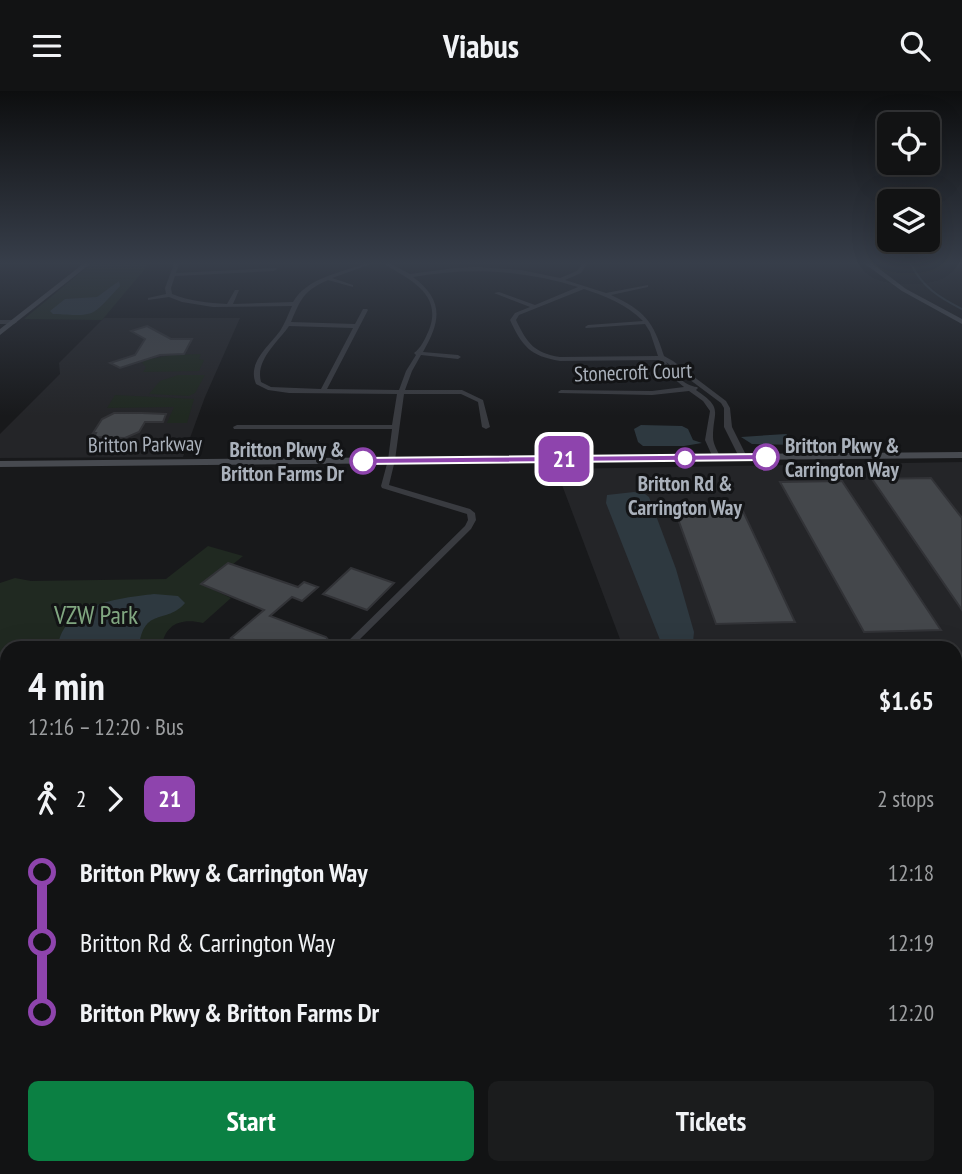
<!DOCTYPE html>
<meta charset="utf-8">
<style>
body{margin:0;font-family:"PT Sans Narrow",sans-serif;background:#1b1c1d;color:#f1f3f6;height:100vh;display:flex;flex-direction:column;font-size:26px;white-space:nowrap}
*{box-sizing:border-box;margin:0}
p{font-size:23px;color:#9c9ea0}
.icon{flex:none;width:38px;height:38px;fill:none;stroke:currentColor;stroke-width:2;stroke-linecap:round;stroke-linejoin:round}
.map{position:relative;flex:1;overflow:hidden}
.details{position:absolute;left:0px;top:550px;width:962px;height:534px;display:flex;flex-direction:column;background:#121314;border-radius:21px 21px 0 0;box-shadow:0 7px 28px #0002,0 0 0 2px #313234}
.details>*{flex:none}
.badge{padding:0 14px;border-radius:10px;font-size:24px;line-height:46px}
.controls{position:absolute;left:877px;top:21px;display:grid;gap:14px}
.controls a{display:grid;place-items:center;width:63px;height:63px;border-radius:10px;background:#121314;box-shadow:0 7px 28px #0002,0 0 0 2px #313234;font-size:35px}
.map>.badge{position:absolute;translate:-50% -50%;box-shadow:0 0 0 4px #fff}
.legs{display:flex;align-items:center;gap:10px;height:77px;padding:0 28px;font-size:23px}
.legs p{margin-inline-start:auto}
.summary{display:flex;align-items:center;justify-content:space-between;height:119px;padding:0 28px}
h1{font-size:38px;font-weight:700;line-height:52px}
.button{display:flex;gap:14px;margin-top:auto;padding:14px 28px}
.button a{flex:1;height:80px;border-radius:10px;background:#0b8043;color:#fff;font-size:28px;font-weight:700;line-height:80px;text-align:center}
.button a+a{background:#1b1c1d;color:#f1f3f6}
ul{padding:0 28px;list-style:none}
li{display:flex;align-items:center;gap:24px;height:70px;font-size:26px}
li i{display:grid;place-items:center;width:10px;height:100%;margin:0 9px;background:currentColor}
li i::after{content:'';width:18px;height:18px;margin:-9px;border:5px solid;border-radius:50%;background:#121314}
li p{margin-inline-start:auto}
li:first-child i{background:linear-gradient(#0000 50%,currentColor 0)}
li:last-child i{background:linear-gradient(currentColor 50%,#0000 0)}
header{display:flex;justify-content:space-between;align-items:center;height:91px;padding:0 28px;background:#121314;font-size:32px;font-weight:700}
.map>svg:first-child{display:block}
.built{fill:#242528}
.green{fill:#202921}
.water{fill:#2e3940}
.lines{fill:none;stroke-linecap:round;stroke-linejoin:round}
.stream-far1{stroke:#2e3940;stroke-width:2}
.stream{stroke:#2e3940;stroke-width:4.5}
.building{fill:#44474b;stroke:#323337;stroke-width:2}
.street{fill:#393b40;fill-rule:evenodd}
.secondary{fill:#474a50;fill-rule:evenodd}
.highway{fill:#656971;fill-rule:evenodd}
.line-1{fill:#8e44ad;stroke:#fff;stroke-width:2}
.stop-1-dot{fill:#fff;stroke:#8e44ad;stroke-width:3.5}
.labels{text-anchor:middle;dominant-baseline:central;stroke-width:6;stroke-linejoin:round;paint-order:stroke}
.far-street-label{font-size:21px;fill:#aab1bb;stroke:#131416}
.far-stop-label{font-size:21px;font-weight:bold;fill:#aab1bb;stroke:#131416;text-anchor:start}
.park-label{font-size:26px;fill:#81a781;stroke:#131416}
</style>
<header><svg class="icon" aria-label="menu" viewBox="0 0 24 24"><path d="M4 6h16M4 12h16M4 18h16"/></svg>Viabus<svg class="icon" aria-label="search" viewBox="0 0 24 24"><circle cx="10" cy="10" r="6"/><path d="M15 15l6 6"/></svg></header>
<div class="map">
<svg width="962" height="1083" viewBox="0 0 962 1083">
<rect width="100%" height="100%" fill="#18191b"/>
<!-- built -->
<path class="built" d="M 104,227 L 240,227 L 205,306 L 183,366 L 0,367 L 0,343 L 60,283 L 59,272 Z
M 962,371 L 962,645 L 956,645 L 956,556 L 623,556 L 556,378 Z
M 0,754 L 7,754 L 7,1076 L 63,1076 L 61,1083 L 0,1083 Z"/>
<!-- green -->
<path class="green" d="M 91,173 L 149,173 L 102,229 L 24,228 Z
M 201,263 L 199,268 L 204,269 L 199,280 L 143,281 L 146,276 L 142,272 L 145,269 L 172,264 Z
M 178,284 L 205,284 L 195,302 L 189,305 L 149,303 L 160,290 Z
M 115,304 L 194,308 L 187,332 L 167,332 L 174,316 L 107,317 Z
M 208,455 L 243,465 L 232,474 L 228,472 L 201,493 L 231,507 L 203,532 C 179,526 164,535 162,556 L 7,556 L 7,649 L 0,649 L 0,492 L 15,487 L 31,490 L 166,488 Z"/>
<!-- water -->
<path class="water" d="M 119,190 L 120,195 C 90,227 97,225 53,223 L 50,220 L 65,208 L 97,206 Z
M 641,334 L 682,335 L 688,338 L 693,349 L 702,352 L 684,355 L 643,355 L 638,351 L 634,338 Z
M 786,343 L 798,352 L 798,354 L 752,353 L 741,346 Z
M 634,401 L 645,403 L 649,406 L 676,478 L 694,541 L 693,551 L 671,555 L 662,554 L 606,412 L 607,404 Z
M 154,503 L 178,505 L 185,512 C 166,534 144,515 139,556 L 58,556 C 63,513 119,507 154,503 Z
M 360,1076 L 426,1076 L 425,1083 L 359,1083 Z"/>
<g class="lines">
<!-- stream-far1 -->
<path class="stream-far1" d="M 911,173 C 922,196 940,207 962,218"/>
<!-- stream -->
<path class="stream" d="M 473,1083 L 474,1076"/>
</g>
<!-- building -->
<path class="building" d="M 147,235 L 171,248 L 192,248 L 184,263 L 160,264 L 120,277 L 110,272 L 135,264 L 145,248 L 131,240 Z
M 114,322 L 142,322 L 166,323 L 163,331 L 145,331 L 139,341 L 125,347 L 94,346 L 96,342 L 93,342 L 102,328 Z
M 931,387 L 962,427 L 962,519 L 872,388 Z
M 842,390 L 941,539 L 864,541 L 780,391 Z
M 741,416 L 795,531 L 716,533 L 674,417 Z
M 228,472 L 298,496 L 304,491 L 318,496 L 302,510 L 292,506 L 270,525 L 326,546 L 329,550 L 327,552 L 338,556 L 249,556 L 236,551 L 237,550 L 231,547 L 264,519 L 201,493 Z
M 351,477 L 394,492 L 367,519 L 323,503 Z
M 956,573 L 962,573 L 962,624 L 956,624 Z"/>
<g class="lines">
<!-- street -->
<path class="street" d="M 174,173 L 179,173 L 176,182 L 276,177 L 277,178 L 274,180 L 175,185 L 171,197 L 172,203 C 190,210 208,212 227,213 L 235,199 L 239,199 L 233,213 L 293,211 C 307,187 339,182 364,173 L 371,173 L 332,187 L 353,194 L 353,196 L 328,189 C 303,200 301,208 291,231 L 355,233 L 363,218 L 367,218 L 368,219 L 327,298 L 399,299 L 406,280 L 416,264 L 414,262 C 421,257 425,248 429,239 C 443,203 409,188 384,173 L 391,173 L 410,183 L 455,177 L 477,176 L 521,179 L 560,187 L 577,180 L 582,173 L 587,173 L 581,182 L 565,189 L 606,202 L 648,194 L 648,196 L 611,204 C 645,220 653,230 664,265 L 673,270 L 726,310 L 730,317 L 732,336 L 747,366 L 746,368 L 740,368 L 724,336 L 724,317 L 721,312 L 666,271 C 672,282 685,295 697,296 L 698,297 L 696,299 C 724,318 713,319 713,346 C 713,353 718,361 721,367 L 720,369 L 714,369 L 705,349 L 710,320 L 703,310 L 689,300 L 652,304 L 559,302 L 558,301 L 561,299 L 652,300 L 684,296 L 667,282 L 659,269 L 560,270 C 530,265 522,255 510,229 L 515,222 L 530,216 L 494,202 L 499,201 L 535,214 L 578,196 C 524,179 470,176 413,186 C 444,209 441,230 423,261 L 458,264 L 461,266 L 458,268 L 421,264 L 412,280 L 405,299 L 462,299 L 483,309 L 490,336 L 486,338 L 482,336 L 478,311 L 461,303 L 404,303 L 395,369 L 389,394 L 470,418 L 475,422 L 476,429 L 471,438 L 352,556 L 342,556 L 465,435 L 468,429 L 467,423 L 382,397 L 381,395 L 388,369 L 392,338 L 234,338 L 233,336 L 237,334 L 392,334 L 397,303 L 289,302 L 268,299 L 256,293 C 247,272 268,256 280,240 C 285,232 288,224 292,215 L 213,216 L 182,211 L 169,206 L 148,209 L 148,207 L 166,203 L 165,197 ZM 584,198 C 605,205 626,213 643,230 L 588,234 L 585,236 L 586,237 L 645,233 L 650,241 L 658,265 L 560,266 C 534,262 527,252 516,229 L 519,224 ZM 289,235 L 353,237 L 321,298 L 271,296 L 261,291 C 255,269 278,251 289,235 Z
M 0,229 L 14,229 L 17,231 L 14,233 L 0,233 Z
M 205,549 L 217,554 L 219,556 C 213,557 204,558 200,552 Z
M 956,787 L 962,787 L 962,797 L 956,797 Z
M 956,882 L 962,882 L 962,894 L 959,894 L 962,898 L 962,923 L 957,921 L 956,917 Z
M 956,1017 L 962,1017 L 962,1033 L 956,1033 Z
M 114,1076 L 130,1076 L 128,1083 L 112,1083 Z
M 326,1076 L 342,1076 L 342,1083 L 326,1083 Z
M 596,1076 L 612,1076 L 612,1083 L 596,1083 Z
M 668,1076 L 789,1076 L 790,1080 L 789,1083 L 669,1083 Z
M 835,1076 L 851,1076 L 852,1083 L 836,1083 Z
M 854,1076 L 870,1076 L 872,1083 L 856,1083 Z
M 916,1076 L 932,1076 L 934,1083 L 918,1083 Z"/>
<!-- secondary -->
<path class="secondary" d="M 83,173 L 90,173 L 0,244 L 0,238 Z
M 865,173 L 873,173 L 906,198 L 962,228 L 962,233 L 902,200 Z
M 962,361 L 962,367 L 0,376 L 0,370 Z"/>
<!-- highway -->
<path class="highway" d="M 0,678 L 7,678 L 7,694 L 0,694 Z
M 956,678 L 962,678 L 962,694 L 956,694 Z
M 0,706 L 7,706 L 7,722 L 0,722 Z
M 956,706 L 962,706 L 962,722 L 956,722 Z"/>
</g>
<!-- sky -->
<linearGradient id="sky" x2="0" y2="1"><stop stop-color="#0d0e0f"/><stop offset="0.53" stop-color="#373e4a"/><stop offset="1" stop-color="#373e4a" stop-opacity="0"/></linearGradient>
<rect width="962" height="325" fill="url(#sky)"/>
<!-- line-1 -->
<path class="line-1" d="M 766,363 L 770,364 L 770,369 L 363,373 L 357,370 L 363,367 Z"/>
<!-- markers -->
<g class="stop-1-dot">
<circle cx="766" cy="366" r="12"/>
<circle cx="685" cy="367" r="9"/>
<circle cx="363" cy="370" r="12"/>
</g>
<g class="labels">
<!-- far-street labels -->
<g class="far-street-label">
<text transform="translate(633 281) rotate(-2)">Stonecroft Court</text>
<text transform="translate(145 353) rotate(-1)">Britton Parkway</text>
</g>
<!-- far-stop labels -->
<g class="far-stop-label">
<text x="785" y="354">Britton Pkwy &amp;<tspan x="785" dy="24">Carrington Way</tspan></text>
<text x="344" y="358" text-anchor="end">Britton Pkwy &amp;<tspan x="344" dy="24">Britton Farms Dr</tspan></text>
<text x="685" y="392" text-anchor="middle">Britton Rd &amp;<tspan x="685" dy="24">Carrington Way</tspan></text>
</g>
<!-- park labels -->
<g class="park-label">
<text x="96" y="523">VZW Park</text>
</g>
</g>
</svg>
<div class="controls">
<a><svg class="icon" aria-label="locate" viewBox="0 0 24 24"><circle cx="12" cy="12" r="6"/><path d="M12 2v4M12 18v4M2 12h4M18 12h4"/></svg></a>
<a><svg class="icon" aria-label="layers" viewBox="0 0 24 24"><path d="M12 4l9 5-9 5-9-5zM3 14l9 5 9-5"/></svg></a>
</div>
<b class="badge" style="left:564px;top:368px;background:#8e44ad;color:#fff">21</b>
<section class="details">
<div class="summary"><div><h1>4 min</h1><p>12:16 – 12:20 · Bus</p></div><b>$1.65</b></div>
<div class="legs"><svg class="icon" aria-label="walk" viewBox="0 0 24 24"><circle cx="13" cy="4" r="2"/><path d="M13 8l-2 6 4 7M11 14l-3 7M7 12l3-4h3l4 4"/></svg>2<svg class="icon" aria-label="forward" viewBox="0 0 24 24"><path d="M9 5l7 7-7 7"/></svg><b class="badge" style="background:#8e44ad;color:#fff">21</b><p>2 stops</p></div>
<ul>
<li><i style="color:#8e44ad"></i><b>Britton Pkwy &amp; Carrington Way</b><p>12:18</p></li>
<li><i style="color:#8e44ad"></i><span>Britton Rd &amp; Carrington Way</span><p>12:19</p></li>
<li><i style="color:#8e44ad"></i><b>Britton Pkwy &amp; Britton Farms Dr</b><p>12:20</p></li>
</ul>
<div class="button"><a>Start</a><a>Tickets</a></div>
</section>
</div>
